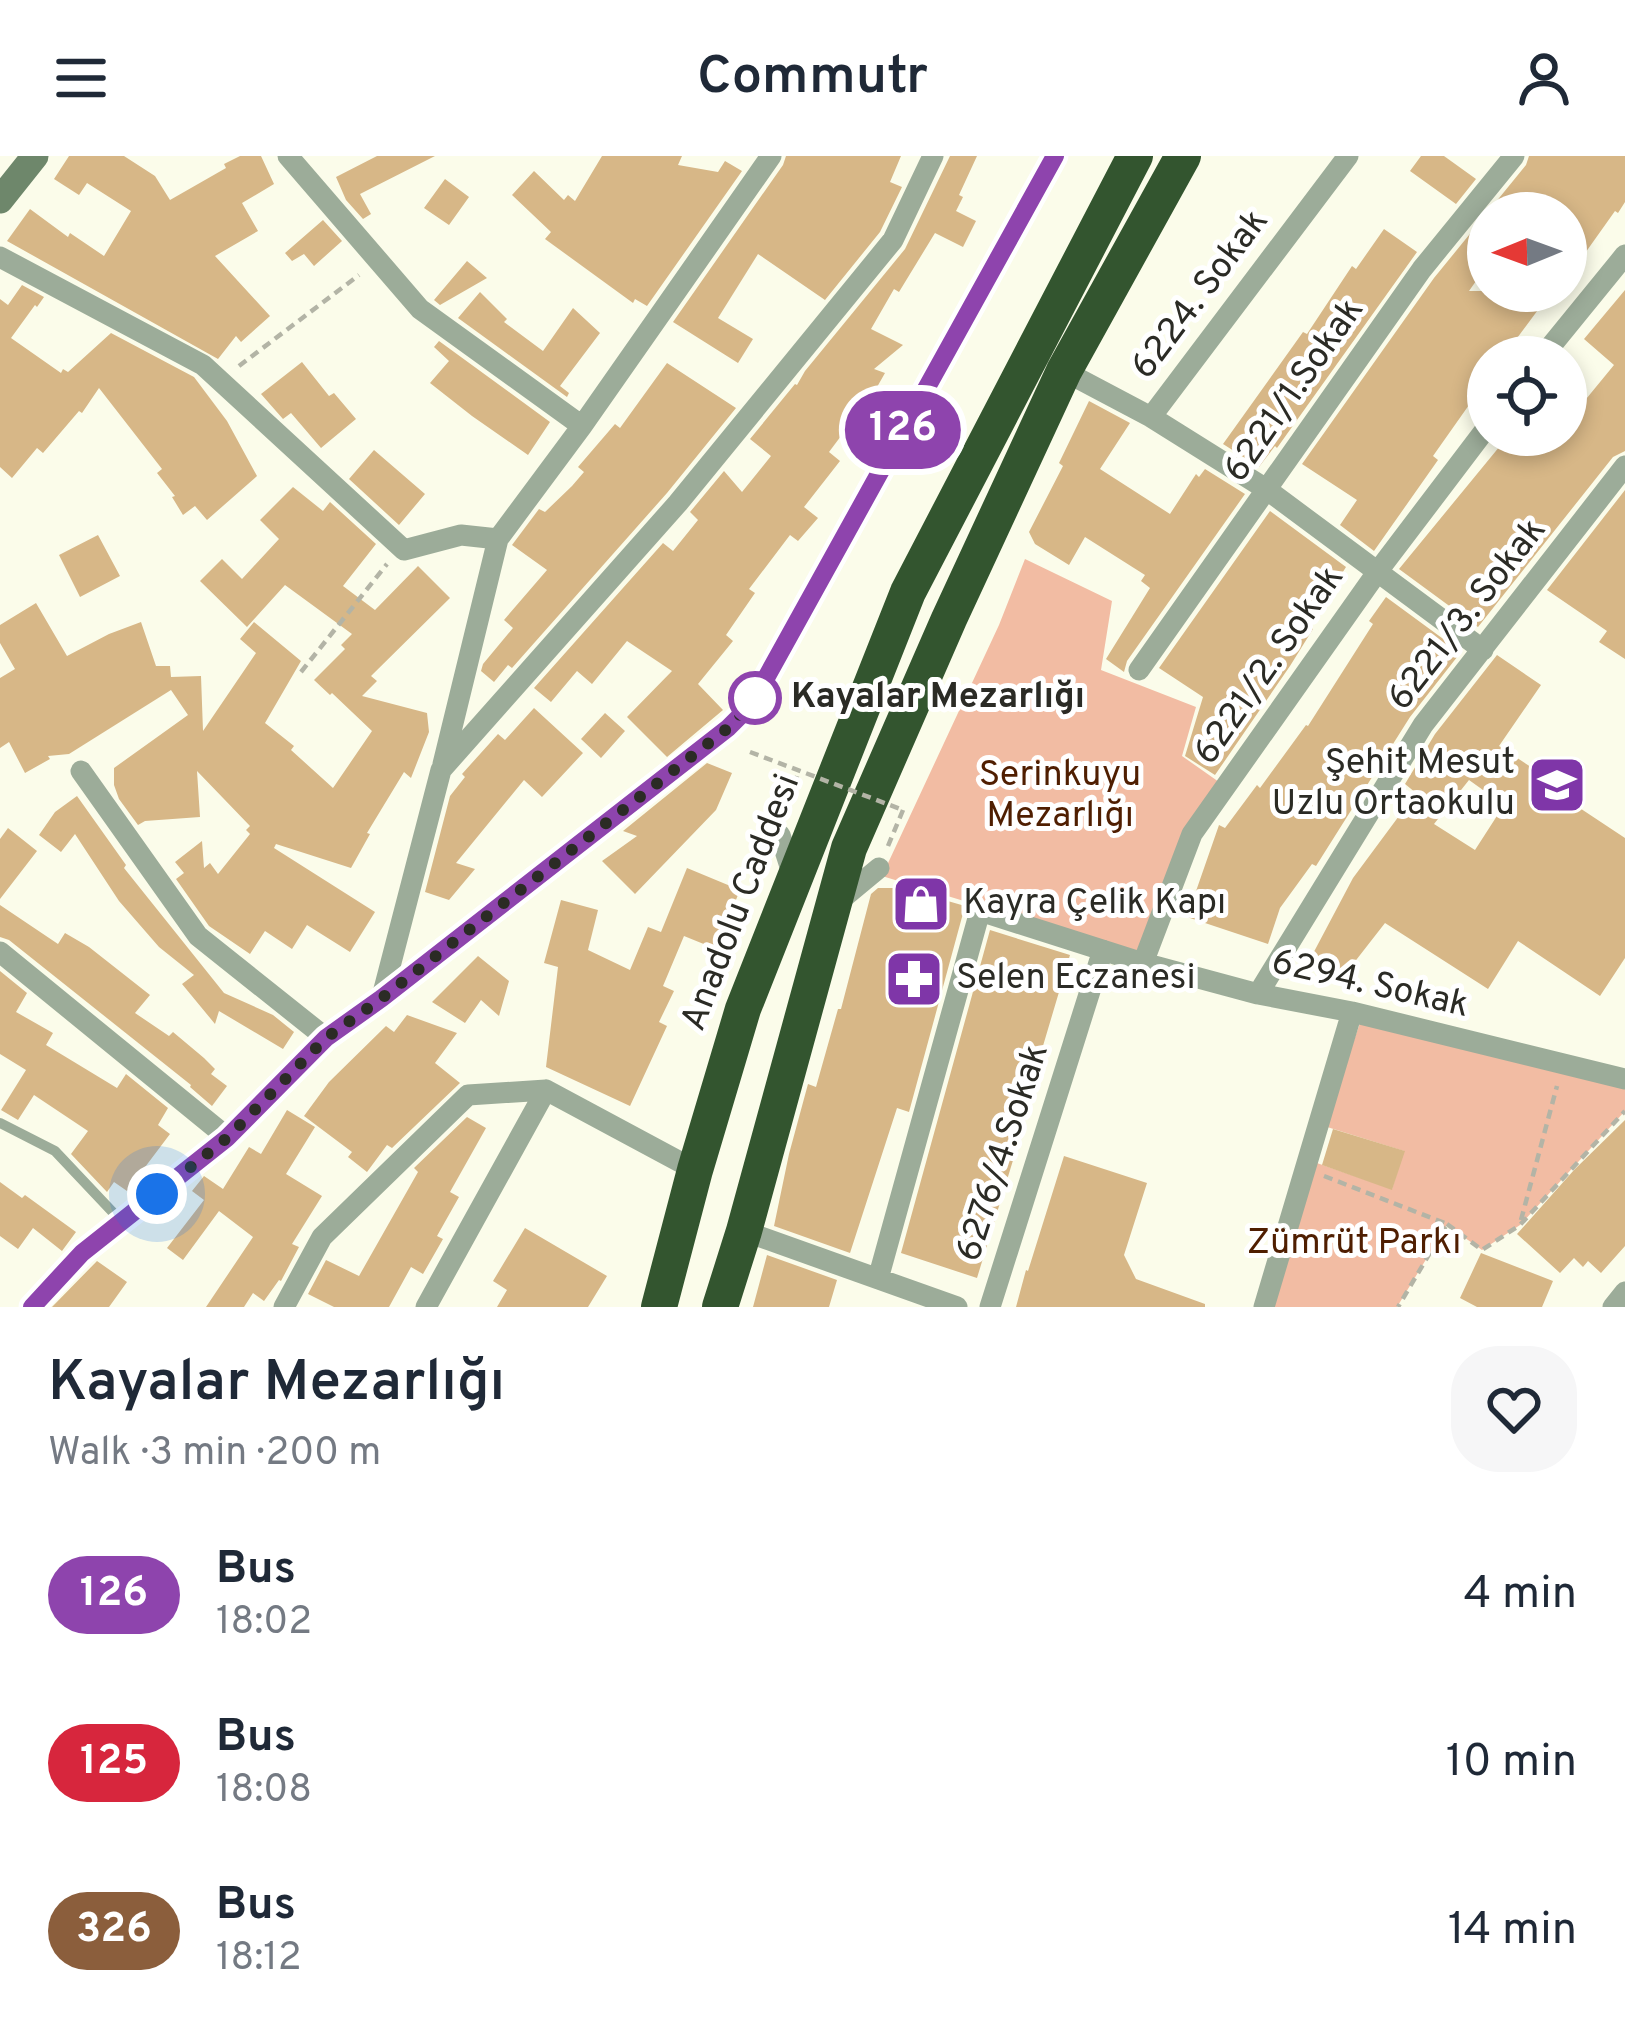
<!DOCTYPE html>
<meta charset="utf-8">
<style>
body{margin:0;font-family:Overpass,sans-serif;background:#f6f6f7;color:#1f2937;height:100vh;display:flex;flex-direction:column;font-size:45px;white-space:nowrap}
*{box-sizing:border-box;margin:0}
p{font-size:39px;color:#747a83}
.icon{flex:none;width:66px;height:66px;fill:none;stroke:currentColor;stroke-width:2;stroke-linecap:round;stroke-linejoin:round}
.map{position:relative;height:1151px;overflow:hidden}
.panel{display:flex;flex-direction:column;background:#fff;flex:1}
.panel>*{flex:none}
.badge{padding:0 24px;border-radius:39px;font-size:42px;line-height:78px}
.needle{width:78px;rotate:269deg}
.buttons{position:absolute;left:1467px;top:36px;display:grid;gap:24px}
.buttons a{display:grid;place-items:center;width:120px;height:120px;border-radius:50%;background:#fff;box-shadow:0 6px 18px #0003;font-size:60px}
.you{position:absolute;width:60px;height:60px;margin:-30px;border:9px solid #fff;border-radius:50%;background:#1a73e8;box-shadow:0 0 0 18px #1a73e833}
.map>.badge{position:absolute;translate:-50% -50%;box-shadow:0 0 0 6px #fff}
.round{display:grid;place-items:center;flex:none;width:126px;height:126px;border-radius:48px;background:#f6f6f7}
.headline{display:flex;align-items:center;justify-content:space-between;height:204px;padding:0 48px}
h1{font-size:57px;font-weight:600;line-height:90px}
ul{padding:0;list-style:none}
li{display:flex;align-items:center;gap:36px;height:168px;padding:0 48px}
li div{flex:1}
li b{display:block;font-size:45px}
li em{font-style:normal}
li .badge{min-width:132px;font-weight:700;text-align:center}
header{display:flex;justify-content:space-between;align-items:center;height:156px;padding:0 48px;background:#fff;font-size:54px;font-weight:600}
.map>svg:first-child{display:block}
.green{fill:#f2bca3}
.building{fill:#d7b787;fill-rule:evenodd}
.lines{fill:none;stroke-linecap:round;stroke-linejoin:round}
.path{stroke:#b3b4a6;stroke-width:4.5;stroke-dasharray:9 6;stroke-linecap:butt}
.lane{stroke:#9cac99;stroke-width:10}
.street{stroke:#9cac99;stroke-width:21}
.secondary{stroke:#6e876b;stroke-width:27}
.highway{stroke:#33552f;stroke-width:36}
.path-bridge{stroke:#b3b4a6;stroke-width:4.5;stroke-dasharray:9 6;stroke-linecap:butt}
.line-casing{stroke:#fff;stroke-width:27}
.line{stroke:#8e44ad;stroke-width:18}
.walk{stroke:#2b2b25;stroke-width:12;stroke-dasharray:0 21.6}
.stop-dot{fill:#fff;stroke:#8e44ad;stroke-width:6}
.labels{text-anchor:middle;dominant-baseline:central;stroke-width:10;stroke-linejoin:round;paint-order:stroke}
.street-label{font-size:36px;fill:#2b2b25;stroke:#fff}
.stop-label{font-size:36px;font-weight:bold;fill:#2b2b25;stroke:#fff;text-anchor:start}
.poi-label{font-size:36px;fill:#2b2b25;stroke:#fff;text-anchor:start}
.park-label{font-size:36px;fill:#4f1e01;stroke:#fff}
</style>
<header><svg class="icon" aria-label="menu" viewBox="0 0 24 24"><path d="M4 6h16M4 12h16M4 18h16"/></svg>Commutr<svg class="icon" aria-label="person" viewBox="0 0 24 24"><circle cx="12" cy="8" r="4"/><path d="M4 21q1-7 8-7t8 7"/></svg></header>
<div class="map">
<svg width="1625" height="1151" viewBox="0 0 1625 1151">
<rect width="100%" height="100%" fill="#fbfcea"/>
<!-- green -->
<path class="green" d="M 1025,403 L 1112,445 L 1101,514 L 1196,551 L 1182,600 L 1219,626 L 1141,799 L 882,720 L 999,469 Z
M 1360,867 L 1625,930 L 1625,955 L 1520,1069 L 1482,1094 L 1447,1069 L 1397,1151 L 1269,1151 L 1311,1005 L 1392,1033 L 1404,995 L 1324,970 Z"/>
<!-- building -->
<path class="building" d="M 69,0 L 124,0 L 155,20 L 170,44 L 226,12 L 224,8 L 240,0 L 261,0 L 274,28 L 242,47 L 258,75 L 215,100 L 270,160 L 241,186 L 236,180 L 218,203 L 7,85 L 30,53 L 68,81 L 70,77 L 104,100 L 131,55 L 87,27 L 79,39 L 54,23 Z
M 377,0 L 435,0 L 360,38 L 371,58 L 363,63 L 346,44 L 336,21 Z
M 602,0 L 682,0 L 678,9 L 718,16 L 725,5 L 742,15 L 647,150 L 635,143 L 633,147 L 545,83 L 551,76 L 512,39 L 534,15 L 564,44 L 568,39 L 575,45 Z
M 786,0 L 901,0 L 890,26 L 902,31 L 880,76 L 825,144 L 758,98 L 718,162 L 753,183 L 738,207 L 673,166 L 783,9 Z
M 950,0 L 977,0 L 959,39 L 963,41 L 956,55 L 976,65 L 963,91 L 935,77 L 899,136 L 894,133 L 871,173 L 903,189 L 874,213 L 885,217 L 864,254 L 862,252 L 829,296 L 840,305 L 804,351 L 818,362 L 798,385 L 790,379 L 749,433 L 755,437 L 726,479 L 733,485 L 698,528 L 723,554 L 667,601 L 627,561 L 672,515 L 627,485 L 592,528 L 577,515 L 551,546 L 534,532 L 663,387 L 673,395 L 698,364 L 690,356 L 724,315 L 742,336 L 771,300 L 750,283 L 795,228 L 797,229 L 805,215 L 905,93 Z
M 1421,0 L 1444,0 L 1476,23 L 1456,48 L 1410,15 Z
M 1529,0 L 1625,0 L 1625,46 L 1618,57 L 1615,55 L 1566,124 L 1566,57 L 1488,57 L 1488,108 L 1469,135 L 1552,135 L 1503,201 L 1488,201 L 1488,222 L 1433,300 L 1438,304 L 1374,395 L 1340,369 L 1357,344 L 1302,308 L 1434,122 L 1526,9 Z
M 445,23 L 469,41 L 449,69 L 424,52 Z
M 323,64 L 342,85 L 314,110 L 304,98 L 292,105 L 285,97 Z
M 1384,73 L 1417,96 L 1277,292 L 1275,290 L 1259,311 L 1223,288 L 1303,176 L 1307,178 L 1352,110 L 1356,113 Z
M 467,105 L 487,122 L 440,149 L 434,144 Z
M 22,129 L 44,141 L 37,151 L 35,149 L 11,182 L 61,217 L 63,213 L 68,216 L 111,177 L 194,221 L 227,265 L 257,320 L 207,364 L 195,350 L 183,359 L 172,341 L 175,340 L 157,317 L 162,313 L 99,232 L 82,257 L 79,255 L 43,297 L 37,292 L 12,322 L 0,311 L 0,143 L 8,149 Z
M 1625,134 L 1625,295 L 1613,301 L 1478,471 L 1399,413 L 1509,279 L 1566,279 L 1566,235 L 1582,248 L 1614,209 L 1584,183 Z
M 480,136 L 507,163 L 504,166 L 543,195 L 573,152 L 600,177 L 560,230 L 569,237 L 567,241 L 458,162 Z
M 439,185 L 550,266 L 528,299 L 472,260 L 430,227 L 449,205 L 434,191 Z
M 302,206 L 329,240 L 334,237 L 356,263 L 321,292 L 291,257 L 283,263 L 261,238 Z
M 667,207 L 736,252 L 667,337 L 512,512 L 508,509 L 494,526 L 481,515 L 483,508 L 513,472 L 504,464 L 547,414 L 512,389 L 539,353 L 545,356 L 572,330 L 584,316 L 578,311 L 615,268 L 620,272 Z
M 1089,245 L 1130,267 L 1100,313 L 1170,358 L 1196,318 L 1199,321 L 1205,313 L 1245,338 L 1127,505 L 1124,516 L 1106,503 L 1150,432 L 1141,425 L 1145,419 L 1085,381 L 1069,409 L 1035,388 L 1029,376 L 1063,310 L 1059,307 Z
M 374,294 L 425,338 L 399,369 L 349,323 Z
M 293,331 L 323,355 L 330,346 L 376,388 L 343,430 L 375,454 L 418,410 L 450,442 L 371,520 L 377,525 L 362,540 L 427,557 L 429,576 L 411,622 L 404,616 L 367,677 L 370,678 L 351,712 L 276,688 L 274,692 L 375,756 L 350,796 L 307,769 L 292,793 L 265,775 L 250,798 L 209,770 L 176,723 L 184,717 L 175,706 L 202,685 L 204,712 L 210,707 L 218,718 L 250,678 L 246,674 L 250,670 L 197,615 L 200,661 L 145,665 L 138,669 L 119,643 L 114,629 L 114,612 L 188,559 L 171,534 L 69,598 L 48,600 L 50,603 L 25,617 L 9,586 L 0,592 L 0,522 L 15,513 L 0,487 L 0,469 L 36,447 L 67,500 L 109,478 L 141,466 L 156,510 L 170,510 L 171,521 L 201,520 L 203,575 L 256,497 L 240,483 L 254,466 L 301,505 L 265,567 L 294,590 L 291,594 L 333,632 L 372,575 L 332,537 L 330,539 L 314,524 L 345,493 L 341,489 L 352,478 L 285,429 L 247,471 L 200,425 L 222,403 L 242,423 L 279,383 L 260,364 Z
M 1625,334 L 1625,503 L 1599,486 L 1607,475 L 1547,434 Z
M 1270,355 L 1346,411 L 1309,470 L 1313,473 L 1290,510 L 1215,619 L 1185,600 L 1203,541 L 1159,512 Z
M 98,379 L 120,420 L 80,441 L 59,399 Z
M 1386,441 L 1461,496 L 1410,561 L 1316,710 L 1312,708 L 1280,752 L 1268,788 L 1187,761 L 1219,669 L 1225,672 L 1257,629 L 1260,632 L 1306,569 L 1308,570 L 1373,468 L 1369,465 Z
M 1497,499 L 1541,529 L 1499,590 L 1552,625 L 1548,631 L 1625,682 L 1625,802 L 1600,840 L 1518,785 L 1488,833 L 1385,767 L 1346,817 L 1308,807 L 1353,722 L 1416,637 L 1405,628 L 1435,578 ZM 1469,624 L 1504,649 L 1475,694 L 1434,668 Z
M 534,552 L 583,597 L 542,641 L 524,624 L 456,707 L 475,713 L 449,744 L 425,736 L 450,640 L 465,621 L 462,618 L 498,578 L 505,584 Z
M 605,557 L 625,575 L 601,602 L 581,583 Z
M 707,607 L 732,617 L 716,654 L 635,738 L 602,705 L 637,680 L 623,675 Z
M 77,640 L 126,709 L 124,712 L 224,837 L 273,859 L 294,876 L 283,893 L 219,855 L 215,868 L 182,828 L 194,819 L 159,791 L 119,745 L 75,678 L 61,696 L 39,679 L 55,656 Z
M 8,672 L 37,695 L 0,743 L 0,683 Z
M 687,712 L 740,734 L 716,793 L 684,780 L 663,830 L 674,835 L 659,866 L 667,870 L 630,950 L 546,911 L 558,811 L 544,807 L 561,744 L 598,754 L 588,794 L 630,814 L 648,771 L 661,776 Z
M 878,732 L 903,732 L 965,750 L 909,956 L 897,952 L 850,1097 L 774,1070 L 789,998 L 808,928 L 816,931 L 838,853 L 841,853 L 871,738 Z
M 0,749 L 58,788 L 65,777 L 89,791 L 150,839 L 135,857 L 169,880 L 173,876 L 204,902 L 215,913 L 211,918 L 227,930 L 212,950 L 190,931 L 191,929 L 9,784 L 0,781 Z
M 990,774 L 1070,799 L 1040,900 L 1043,902 L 1025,965 L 977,1122 L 901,1097 Z
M 478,800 L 509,825 L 499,860 L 481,844 L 465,867 L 432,846 Z
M 0,815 L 27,837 L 16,856 L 53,877 L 46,889 L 117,932 L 126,918 L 168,952 L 158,969 L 170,978 L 127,1035 L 114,1026 L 107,1036 L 71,998 L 88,975 L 34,939 L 18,964 L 1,954 L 26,914 L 0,898 Z
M 407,859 L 457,877 L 435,907 L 460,927 L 392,992 L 387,989 L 367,1016 L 348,1001 L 352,996 L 304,960 L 329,926 L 386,870 L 394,876 Z
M 287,954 L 315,971 L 286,1018 L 322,1040 L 292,1088 L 299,1091 L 281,1125 L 279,1124 L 264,1145 L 253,1137 L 244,1151 L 206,1151 L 253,1081 L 219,1055 L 183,1104 L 167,1092 L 204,1044 L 192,1035 L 204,1020 L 223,1033 L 249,991 L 261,998 Z
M 467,961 L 486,972 L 450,1036 L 459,1041 L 437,1080 L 443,1083 L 423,1118 L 411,1111 L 389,1151 L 334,1151 L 308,1138 L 326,1104 L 359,1120 L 418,1016 L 414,1012 Z
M 1625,964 L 1625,1090 L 1601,1117 L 1588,1105 L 1583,1111 L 1574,1102 L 1560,1117 L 1517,1078 L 1574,1014 Z
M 1333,973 L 1405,995 L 1392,1034 L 1322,1009 Z
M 1064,1000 L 1147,1027 L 1124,1099 L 1136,1123 L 1205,1148 L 1205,1151 L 1016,1151 L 1026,1114 L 1028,1115 Z
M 0,1026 L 22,1042 L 25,1039 L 76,1076 L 62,1095 L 33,1072 L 18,1093 L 0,1080 Z
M 525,1072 L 607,1120 L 588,1151 L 497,1151 L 507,1134 L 493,1125 Z
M 1481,1097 L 1553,1125 L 1542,1151 L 1477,1151 L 1460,1142 Z
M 767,1099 L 837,1124 L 829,1151 L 753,1151 Z
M 97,1105 L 127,1126 L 109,1151 L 52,1151 Z"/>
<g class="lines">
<!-- path -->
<path class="path" d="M 239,210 L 359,119
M 301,516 L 387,408
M 790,643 L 799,614
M 888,690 L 903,654
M 1324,1020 L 1447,1068 L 1398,1151
M 1521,1064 L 1557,930
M 1447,1068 L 1482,1094 L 1520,1069 L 1625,955"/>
<!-- lane -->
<path class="lane" d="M 0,967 L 55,995 L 122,1066"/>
<!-- street -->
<path class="street" d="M 288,0 L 420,153 L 582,270
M 0,101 L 203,209 L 404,394 L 461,379 L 498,383
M 1542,201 L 1625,99
M 1064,215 L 1151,261 L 1266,333 L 1483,494
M 1151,261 L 1348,0
M 1139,514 L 1422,113 L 1514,0
M 443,608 L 498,383 L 582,270 L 771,0
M 81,615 L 198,780 L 326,882
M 780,679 L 794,723
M 838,746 L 879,712
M 0,796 L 228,982
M 1143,807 L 1192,678 L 1378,415 L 1488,270
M 1258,838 L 1423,569 L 1625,310
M 382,841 L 441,614 L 678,347 L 893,84 L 933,0
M 744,1075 L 957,1151
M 878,1123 L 980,755 L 1143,807 L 1258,838 L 1352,856 L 1625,923
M 32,1151 L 82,1097 L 228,982 L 326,882 L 382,841 L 728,572 L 751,549 L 1055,0
M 284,1151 L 322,1081 L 468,939 L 546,934 L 695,1014
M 426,1151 L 546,934
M 990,1151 L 1103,794
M 1264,1151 L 1352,856
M 1613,1151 L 1625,1136"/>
<!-- secondary -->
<path class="secondary" d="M 0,44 L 35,0"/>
<!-- highway -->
<path class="highway" d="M 659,1151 L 695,1014 L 743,853 L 908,436 L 1135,0
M 720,1151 L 744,1075 L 849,692 L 949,463 L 1064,215 L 1183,0"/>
<!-- path-bridge -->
<path class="path-bridge" d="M 750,596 L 903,654"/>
</g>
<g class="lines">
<defs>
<path id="line" d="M 32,1151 L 82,1097 L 227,982 L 326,882 L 382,842 L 728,572 L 751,549 L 1055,0"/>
</defs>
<!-- line casing -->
<use href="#line" class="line-casing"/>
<!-- line -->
<use href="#line" class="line"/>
<!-- walk -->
<path class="walk" d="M 157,1038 L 227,982 L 326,882 L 382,842 L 728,572 L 755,542"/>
</g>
<!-- icons -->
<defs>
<symbol id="school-square" viewBox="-11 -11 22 22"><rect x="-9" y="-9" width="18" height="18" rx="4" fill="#7f36a8" stroke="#fff"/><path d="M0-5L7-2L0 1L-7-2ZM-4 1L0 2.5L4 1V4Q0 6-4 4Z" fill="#fff"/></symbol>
<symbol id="shop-square" viewBox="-11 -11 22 22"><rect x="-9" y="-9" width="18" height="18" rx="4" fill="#7f36a8" stroke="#fff"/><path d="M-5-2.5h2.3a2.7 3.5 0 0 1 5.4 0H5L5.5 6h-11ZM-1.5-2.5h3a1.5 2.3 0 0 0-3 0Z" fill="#fff"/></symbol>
<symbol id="pharmacy-square" viewBox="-11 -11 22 22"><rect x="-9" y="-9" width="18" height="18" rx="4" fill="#7f36a8" stroke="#fff"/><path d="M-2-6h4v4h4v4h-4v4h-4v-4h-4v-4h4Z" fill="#fff"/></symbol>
</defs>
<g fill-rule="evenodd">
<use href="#school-square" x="1524" y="596" width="66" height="66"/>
<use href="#shop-square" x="888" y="715" width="66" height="66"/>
<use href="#pharmacy-square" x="881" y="790" width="66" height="66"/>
</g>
<!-- markers -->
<circle class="stop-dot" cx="755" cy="542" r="24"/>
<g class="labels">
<!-- street labels -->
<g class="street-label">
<text transform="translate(1201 139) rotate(-53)">6224. Sokak</text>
<text transform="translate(1295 235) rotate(-55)">6221/1.Sokak</text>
<text transform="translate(1468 459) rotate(-52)">6221/3. Sokak</text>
<text transform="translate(1270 510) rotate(-55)">6221/2. Sokak</text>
<text transform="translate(742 747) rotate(-69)">Anadolu Caddesi</text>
<text transform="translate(1370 829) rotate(13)">6294. Sokak</text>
<text transform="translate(1004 997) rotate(-72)">6276/4.Sokak</text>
</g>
<!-- stop labels -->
<g class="stop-label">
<text x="791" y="542">Kayalar Mezarlığı</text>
</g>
<!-- poi labels -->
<g class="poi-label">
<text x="1515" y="608" text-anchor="end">Şehit Mesut<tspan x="1515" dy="41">Uzlu Ortaokulu</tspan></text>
<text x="963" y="748">Kayra Çelik Kapı</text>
<text x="956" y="823">Selen Eczanesi</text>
</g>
<!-- park labels -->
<g class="park-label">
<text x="1060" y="620">Serinkuyu<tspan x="1060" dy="41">Mezarlığı</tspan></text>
<text x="1354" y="1088">Zümrüt Parkı</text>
</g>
</g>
</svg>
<div class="buttons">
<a><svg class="needle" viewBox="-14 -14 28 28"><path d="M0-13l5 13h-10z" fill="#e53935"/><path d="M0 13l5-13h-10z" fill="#747a83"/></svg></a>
<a><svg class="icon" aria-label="locate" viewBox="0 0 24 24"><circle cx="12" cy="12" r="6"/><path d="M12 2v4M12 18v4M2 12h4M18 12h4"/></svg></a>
</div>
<div class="you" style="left:157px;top:1038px"></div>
<b class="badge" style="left:903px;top:274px;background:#8e44ad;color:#fff">126</b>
</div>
<section class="panel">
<div class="headline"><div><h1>Kayalar Mezarlığı</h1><p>Walk · 3 min · 200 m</p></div><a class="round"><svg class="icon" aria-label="heart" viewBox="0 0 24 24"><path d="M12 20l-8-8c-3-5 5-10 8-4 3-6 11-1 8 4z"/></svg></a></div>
<ul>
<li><span class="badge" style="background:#8e44ad;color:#fff">126</span><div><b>Bus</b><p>18:02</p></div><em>4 min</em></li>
<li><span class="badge" style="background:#d7263d;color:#fff">125</span><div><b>Bus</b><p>18:08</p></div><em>10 min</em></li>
<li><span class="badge" style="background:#8b5e3c;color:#fff">326</span><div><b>Bus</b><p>18:12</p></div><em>14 min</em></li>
</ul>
</section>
